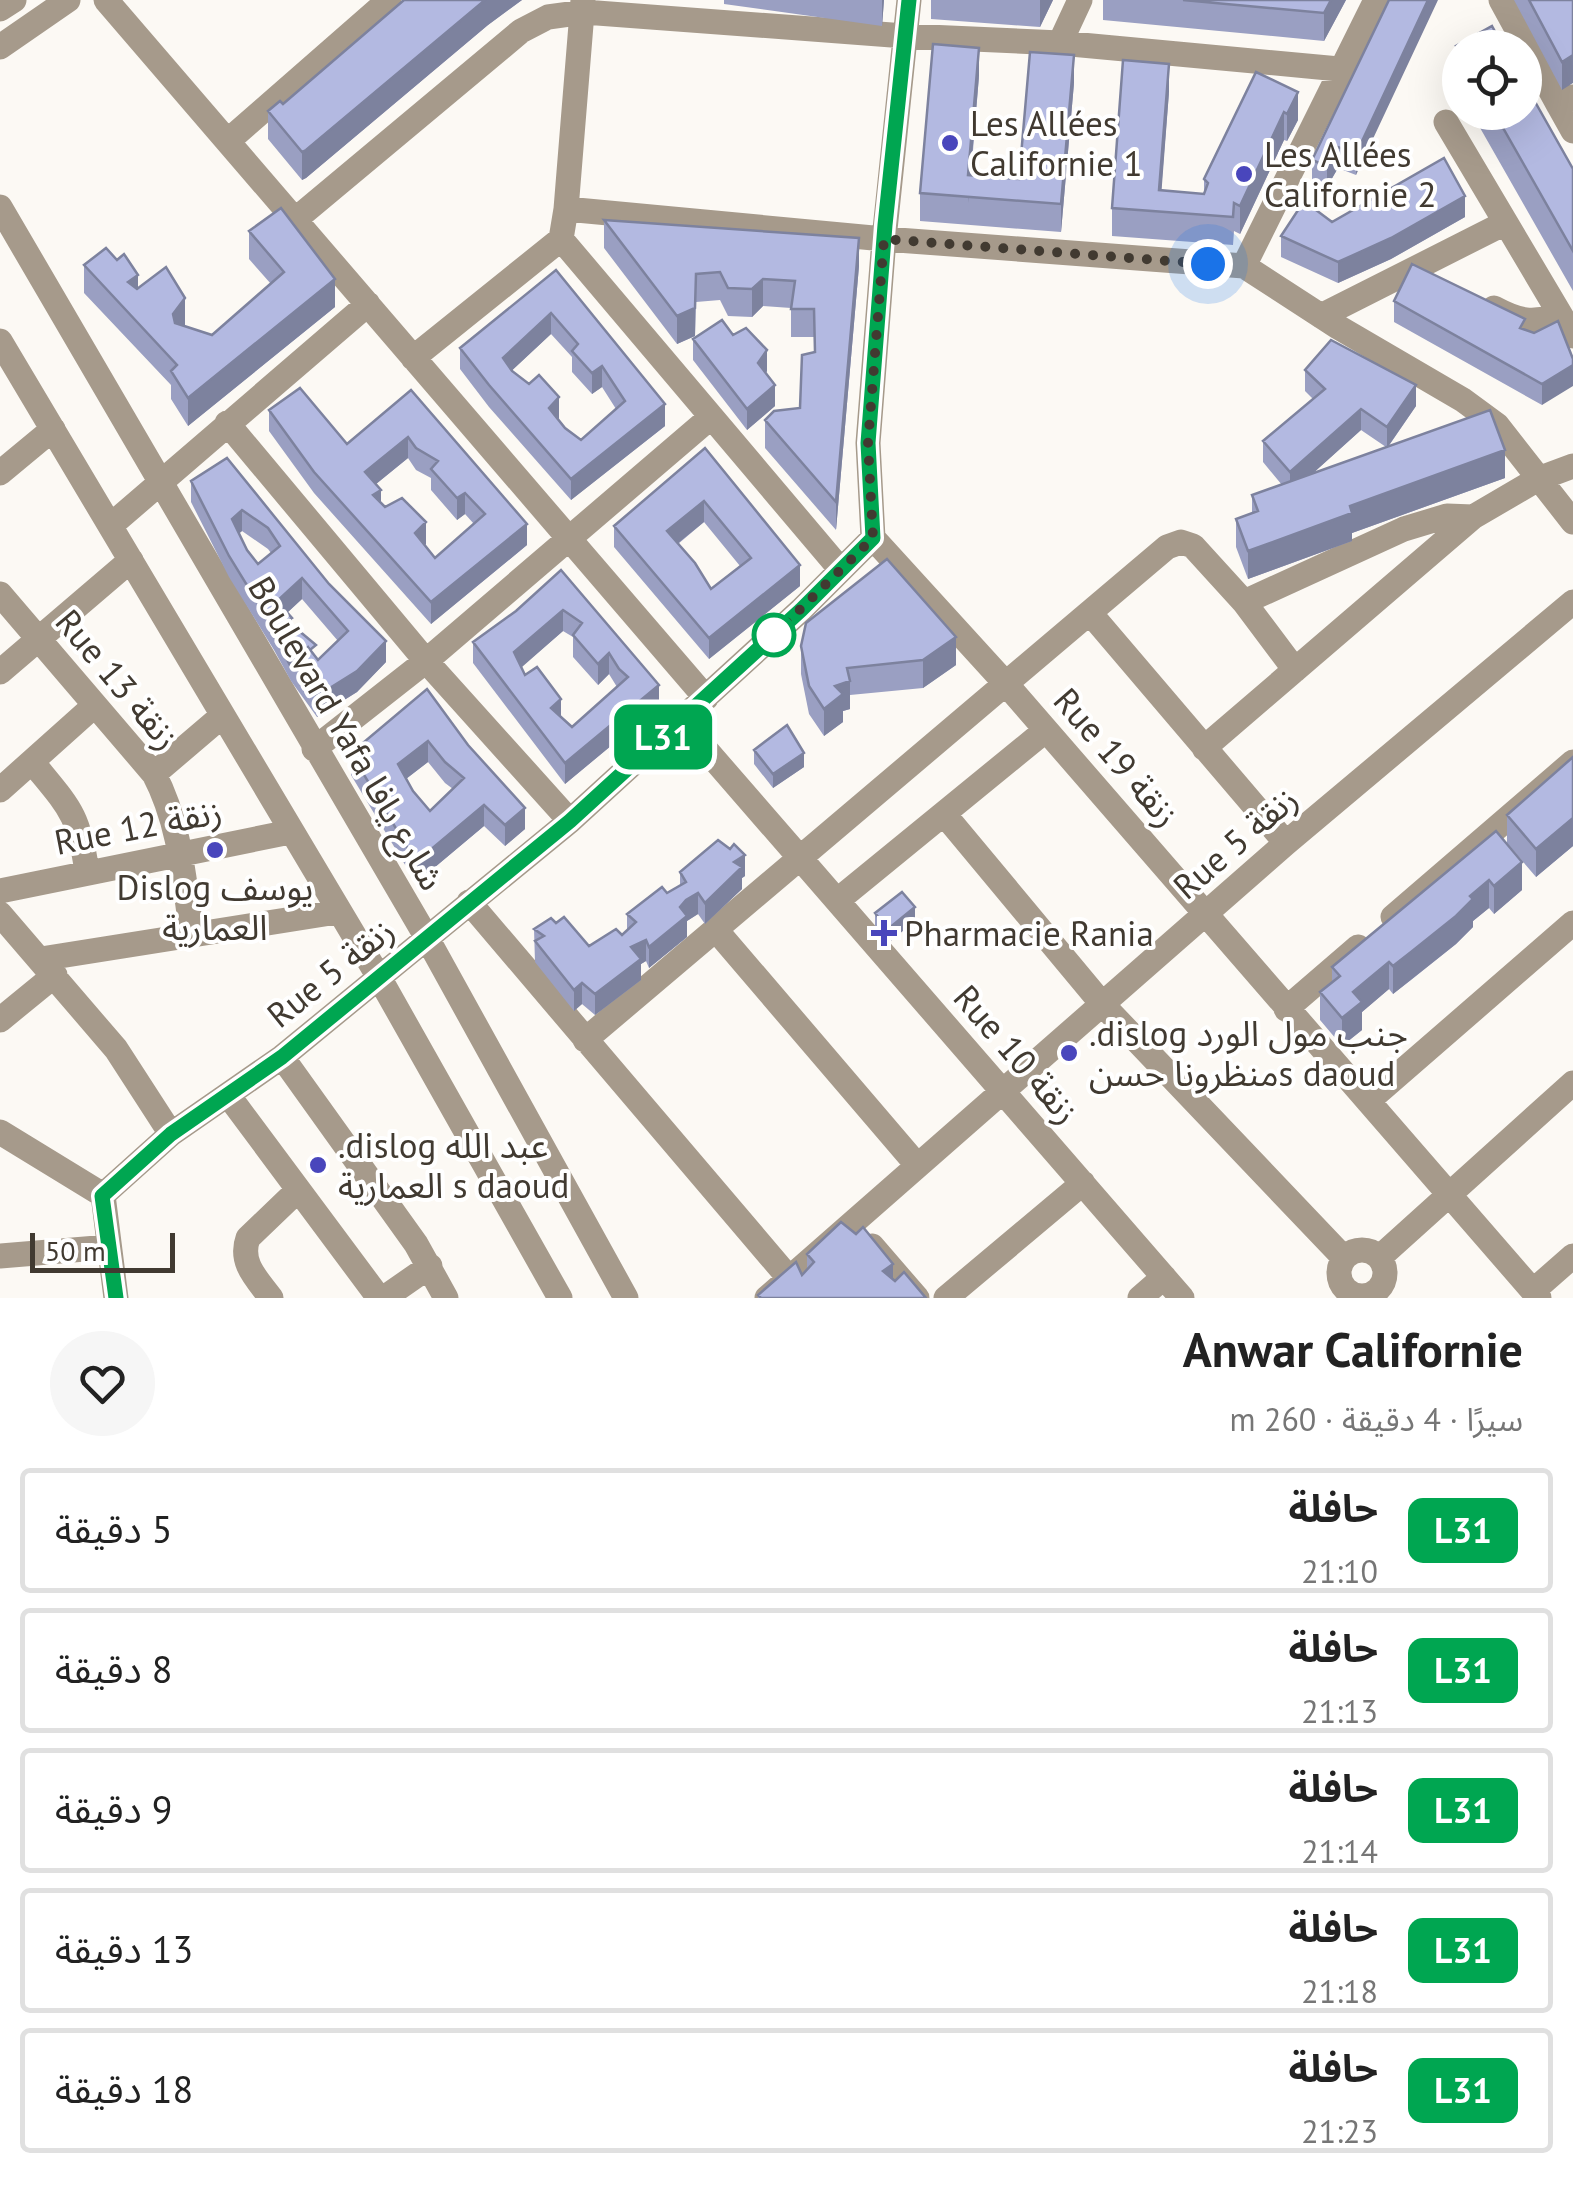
<!DOCTYPE html>
<html lang="ar">
<meta charset="utf-8">
<style>
body{margin:0;font-family:"PT Sans","Noto Sans Arabic",sans-serif;background:#f6f6f6;color:#222;direction:rtl;height:100vh;display:flex;flex-direction:column;font-size:38px;white-space:nowrap}
*{box-sizing:border-box;margin:0}
p{font-size:32px;color:#767676}
.icon{flex:none;width:55px;height:55px;fill:none;stroke:currentColor;stroke-width:2;stroke-linecap:round;stroke-linejoin:round}
.map{position:relative;height:1298px;overflow:hidden;direction:ltr}
.sheet{display:flex;flex-direction:column;background:#fff;flex:1}
.sheet>*{flex:none}
.badge{padding:0 20px;border-radius:15px;font-size:35px;line-height:65px}
.controls{position:absolute;left:1442px;top:30px;display:grid;gap:20px}
.controls a{display:grid;place-items:center;width:100px;height:100px;border-radius:50%;background:#fff;box-shadow:0 10px 40px #0002;font-size:50px}
.scale{position:absolute;left:30px;bottom:25px;width:145px;box-sizing:border-box;padding-left:10px;border:5px solid #413a31;border-top:0;font-size:28px;line-height:35px;white-space:nowrap;color:#413a31;-webkit-text-stroke:8px #fff;paint-order:stroke}
.you{position:absolute;width:50px;height:50px;margin:-25px;border:8px solid #fff;border-radius:50%;background:#1a73e8;box-shadow:0 0 0 15px #1a73e833}
.map>.badge{position:absolute;translate:-50% -50%;box-shadow:0 0 0 5px #fff}
.round{display:grid;place-items:center;flex:none;width:105px;height:105px;border-radius:52px;background:#f6f6f6}
.overview{display:flex;align-items:center;justify-content:space-between;height:170px;padding:0 50px}
h1{font-size:48px;font-weight:700;line-height:75px}
ul{padding:0;list-style:none}
li{display:flex;align-items:center;gap:30px;height:125px;margin:0 20px 15px;padding:0 30px;border:5px solid #e0e0e0;border-radius:10px}
li div{flex:1}
li b{display:block;font-size:38px}
li em{font-style:normal}
li .badge{min-width:110px;font-weight:700;text-align:center}
.map>svg:first-child{display:block}
.lines{fill:none;stroke-linecap:round;stroke-linejoin:round}
.minor{stroke:#a69a8b;stroke-width:25}
.wall{fill:#9a9fc2;fill-rule:evenodd}
.shaded-wall{fill:#7d829e}
.building{fill:#b3b9e1;stroke:#7d829e;stroke-width:2.5;fill-rule:evenodd}
.line-casing{stroke:#fff;stroke-width:22}
.line{stroke:#00a651;stroke-width:15}
.walk{stroke:#413a31;stroke-width:10;stroke-dasharray:0 18}
.poi-dot{fill:#4946bc;stroke:#fff;stroke-width:4}
.stop-dot{fill:#fff;stroke:#00a651;stroke-width:5}
.labels{text-anchor:middle;dominant-baseline:central;stroke-width:8;stroke-linejoin:round;paint-order:stroke}
.poi-label{font-size:35px;fill:#413a31;stroke:#fff;text-anchor:start}
.street-label{font-size:35px;fill:#413a31;stroke:#fff}
</style>
<div class="map">
<svg width="1573" height="1298" viewBox="0 0 1573 1298">
<rect width="100%" height="100%" fill="#fcf9f4"/>
<g class="lines">
<!-- minor -->
<path class="minor" d="M 106,0 L 706,698
M 1501,0 L 1559,106
M 0,9 L 14,0
M 1060,43 L 1339,69
M 0,47 L 68,0
M 1572,97 L 1559,106 L 1573,131
M 1446,122 L 1573,336
M 229,140 L 389,0
M 0,207 L 427,938 L 626,1298
M 566,209 L 583,0
M 296,219 L 521,31 L 548,17 L 584,12 L 905,36 L 1060,43 L 1080,0
M 561,239 L 841,570
M 1244,266 L 1376,0
M 1494,308 C 1520,322 1531,323 1560,316
M 1321,316 L 1505,223
M 0,341 L 380,979 L 560,1298
M 413,358 L 561,239 L 566,209 L 884,239 L 1244,266 L 1338,327 L 1463,400 L 1497,425 L 1573,522
M 227,423 L 426,661 L 570,821
M 0,473 L 53,429
M 110,526 L 368,304
M 873,538 L 1007,685 L 1539,1298
M 873,538 L 868,443 L 884,239 L 909,0
M 0,594 L 154,774 C 180,823 184,880 192,935
M 1244,602 L 1404,529 L 1447,516 L 1473,517
M 1090,613 L 1286,843
M 0,672 L 131,560
M 681,721 L 1182,1298
M 1204,748 L 1473,517 L 1538,479 L 1573,466
M 314,749 L 426,661 L 711,417
M 33,763 C 69,807 79,814 87,872
M 154,774 L 222,716
M 0,790 L 95,705
M 944,814 L 1103,1005 L 1344,1258
M 0,891 L 290,832
M 838,900 L 1046,730
M 469,902 L 789,1278
M 0,914 L 116,1049 L 171,1134
M 1393,917 L 1573,762
M 716,930 L 917,1165
M 41,959 L 337,912
M 1286,1009 L 1358,947
M 0,1020 L 55,975
M 585,1040 L 1167,547 L 1181,542 L 1193,546 L 1244,602 L 1295,670
M 282,1057 L 416,1244 L 446,1298
M 228,1095 L 379,1298
M 1368,1101 L 1573,923
M 0,1132 L 103,1195
M 103,1195 L 171,1134 L 282,1057 L 570,821 L 801,610 L 873,538
M 103,1195 L 116,1298
M 872,1246 L 917,1298
M1339 1273a23 23 0 1 1 46 0a23 23 0 1 1-46 0Z
M 0,1256 L 109,1247
M 1380,1257 L 1573,1083
M 1533,1291 L 1573,1256
M 271,1298 C 257,1279 239,1263 248,1238 L 297,1191
M 384,1298 L 430,1266
M 767,1298 L 1286,843 L 1573,602
M 946,1298 L 1083,1183
M 1140,1298 L 1164,1277"/>
</g>
<!-- wall -->
<path class="wall" d="M 404,0 L 522,0 L 488,25 L 306,178 L 302,180 L 268,139 L 268,111 L 283,104 Z
M 724,0 L 884,0 L 882,26 L 724,4 Z
M 931,0 L 1053,0 L 1040,27 L 931,19 Z
M 1103,0 L 1346,0 L 1324,41 L 1103,20 Z
M 1389,0 L 1356,175 L 1338,168 L 1327,187 L 1312,182 L 1312,160 Z
M 1514,0 L 1573,0 L 1562,90 Z
M 1456,46 L 1460,48 L 1460,93 L 1456,86 Z
M 1256,72 L 1298,120 L 1287,141 L 1284,140 L 1240,234 L 1234,231 L 1233,245 L 1112,236 L 1112,208 L 1169,92 L 1161,191 L 1204,194 L 1204,179 Z
M 979,76 L 971,175 L 1019,179 L 1074,83 L 1061,232 L 920,221 L 920,193 Z
M 1471,112 L 1525,112 L 1573,169 L 1573,291 Z
M 1465,217 L 1391,259 L 1338,283 L 1281,257 L 1281,236 L 1332,222 Z
M 604,220 L 859,266 L 836,530 L 765,448 L 765,420 L 800,408 L 814,353 L 814,337 L 791,337 L 791,308 L 763,306 L 752,317 L 728,316 L 720,300 L 696,302 L 695,336 L 677,344 L 604,248 Z
M 249,231 L 335,307 L 188,426 L 171,399 L 171,385 L 84,293 L 84,265 L 185,326 L 212,335 L 271,284 L 249,259 Z
M 556,270 L 665,426 L 571,500 L 489,407 L 460,369 L 460,348 ZM 551,334 L 572,357 L 572,372 L 592,394 L 602,387 L 616,409 L 581,440 L 565,428 L 558,419 L 559,418 L 511,371 Z
M 1394,301 L 1525,330 L 1534,333 L 1558,321 L 1542,405 L 1394,322 Z
M 733,335 L 767,371 L 766,373 L 775,406 L 747,430 L 693,360 L 693,339 Z
M 1305,370 L 1416,406 L 1388,447 L 1505,478 L 1352,533 L 1352,541 L 1248,579 L 1236,547 L 1236,519 L 1252,513 L 1252,495 L 1282,485 L 1263,462 L 1263,441 L 1313,399 L 1305,391 ZM 1361,430 L 1386,447 L 1312,474 Z
M 411,390 L 527,545 L 431,624 L 314,493 L 269,431 L 269,410 L 347,444 ZM 408,458 L 416,470 L 431,478 L 431,490 L 457,520 L 465,514 L 474,524 L 435,558 L 425,545 L 426,544 L 381,502 L 376,484 Z
M 705,448 L 800,586 L 709,659 L 614,547 L 614,526 ZM 704,522 L 740,566 L 711,589 L 678,544 Z
M 227,458 L 386,662 L 357,692 L 317,717 L 291,681 L 274,650 L 229,577 L 191,502 L 191,481 ZM 242,531 L 268,549 L 271,553 L 258,564 L 247,550 L 239,533 ZM 302,599 L 338,641 L 318,660 L 292,625 L 287,613 Z
M 561,570 L 659,706 L 565,784 L 473,663 L 473,642 L 516,611 ZM 563,631 L 573,637 L 573,657 L 598,685 L 609,674 L 617,687 L 572,727 L 561,718 L 525,675 L 521,667 Z
M 806,623 L 956,665 L 923,688 L 850,695 L 850,709 L 843,711 L 843,722 L 824,736 L 809,714 L 801,674 L 801,646 Z
M 427,689 L 525,829 L 505,846 L 484,826 L 416,883 L 351,775 L 351,753 ZM 428,762 L 445,783 L 453,789 L 430,811 L 413,791 L 406,779 Z
M 754,750 L 804,767 L 773,788 L 754,764 Z
M 1573,757 L 1573,846 L 1536,877 L 1507,843 L 1507,815 Z
M 1496,831 L 1522,890 L 1494,914 L 1489,908 L 1473,921 L 1473,927 L 1456,944 L 1411,980 L 1393,994 L 1389,989 L 1362,1012 L 1362,1030 L 1342,1046 L 1320,1020 L 1320,992 L 1332,982 L 1332,967 Z
M 680,872 L 745,876 L 742,878 L 742,889 L 705,924 L 698,914 L 687,921 L 687,937 L 649,968 L 646,961 L 641,964 L 641,980 L 595,1015 L 582,1004 L 574,1011 L 535,962 L 534,929 L 589,946 L 622,935 L 627,930 L 627,914 L 680,886 Z
M 875,913 L 915,921 L 888,943 L 875,927 Z
M 807,1254 L 893,1279 L 926,1298 L 758,1298 L 758,1295 L 802,1275 L 807,1270 Z"/>
<!-- shaded-wall -->
<path class="shaded-wall" d="M 485,0 L 522,0 L 488,25 L 306,178 L 302,180 L 302,152 Z
M 882,0 L 884,0 L 882,26 Z
M 1040,0 L 1053,0 L 1040,27 Z
M 1331,0 L 1346,0 L 1324,41 L 1324,13 Z
M 1428,0 L 1438,0 L 1356,175 L 1356,154 Z
M 979,48 L 979,76 L 968,203 L 968,175 Z
M 1074,55 L 1074,83 L 1061,232 L 1061,204 Z
M 1573,55 L 1573,83 L 1562,90 L 1562,62 Z
M 1169,64 L 1169,92 L 1160,211 L 1159,190 Z
M 1298,92 L 1298,120 L 1287,141 L 1287,114 Z
M 1284,112 L 1284,140 L 1240,234 L 1240,206 Z
M 1338,147 L 1338,168 L 1327,187 L 1327,166 Z
M 1465,196 L 1465,217 L 1391,259 L 1338,283 L 1338,262 Z
M 859,238 L 859,266 L 836,530 L 836,502 Z
M 696,274 L 695,336 L 677,344 L 677,316 Z
M 138,275 L 138,303 L 128,282 Z
M 335,279 L 335,307 L 188,426 L 188,398 Z
M 763,279 L 763,306 L 752,317 L 752,289 Z
M 185,298 L 185,326 L 173,342 L 173,314 Z
M 551,313 L 551,334 L 503,379 L 503,358 Z
M 767,350 L 767,371 L 758,384 L 758,363 Z
M 1573,365 L 1573,386 L 1542,405 L 1542,384 Z
M 602,366 L 602,387 L 592,394 L 592,373 Z
M 775,385 L 775,406 L 747,430 L 747,409 Z
M 1416,385 L 1416,406 L 1387,448 L 1387,427 Z
M 559,397 L 559,418 L 549,429 L 549,408 Z
M 665,404 L 665,426 L 571,500 L 571,479 Z
M 1361,409 L 1361,430 L 1290,494 L 1290,472 Z
M 408,437 L 408,458 L 365,493 L 365,472 Z
M 1505,450 L 1505,478 L 1352,533 L 1352,541 L 1248,579 L 1248,551 L 1350,506 Z
M 381,490 L 381,511 L 373,495 Z
M 465,493 L 465,514 L 457,520 L 457,498 Z
M 704,501 L 704,522 L 667,552 L 667,531 Z
M 242,510 L 242,531 L 232,540 L 232,519 Z
M 426,522 L 426,544 L 415,554 L 415,533 Z
M 527,524 L 527,545 L 431,624 L 431,602 Z
M 800,565 L 800,586 L 709,659 L 709,638 Z
M 302,578 L 302,599 L 277,622 L 277,601 Z
M 563,610 L 563,631 L 514,674 L 514,652 Z
M 292,618 L 292,639 L 274,636 L 274,629 Z
M 956,637 L 956,665 L 923,688 L 923,660 Z
M 386,641 L 386,662 L 357,692 L 317,717 L 317,696 Z
M 609,653 L 609,674 L 598,685 L 598,664 Z
M 850,681 L 850,709 L 843,711 L 843,722 L 824,736 L 824,709 L 835,686 Z
M 659,685 L 659,706 L 565,784 L 565,763 Z
M 561,699 L 561,720 L 551,708 Z
M 428,741 L 428,762 L 398,785 L 398,764 Z
M 804,753 L 804,767 L 773,788 L 773,774 Z
M 484,805 L 484,826 L 416,883 L 416,862 Z
M 525,808 L 525,829 L 505,846 L 505,825 Z
M 1573,818 L 1573,846 L 1536,877 L 1536,849 Z
M 745,855 L 745,876 L 742,878 L 742,889 L 705,924 L 705,903 L 734,862 Z
M 1522,862 L 1522,890 L 1494,914 L 1494,886 Z
M 1489,880 L 1489,908 L 1473,921 L 1473,927 L 1456,944 L 1393,994 L 1393,966 Z
M 698,893 L 698,914 L 687,921 L 687,937 L 649,968 L 649,947 L 680,907 L 686,900 Z
M 915,907 L 915,921 L 888,943 L 888,929 Z
M 646,940 L 646,961 L 641,964 L 641,980 L 595,1015 L 595,994 L 631,947 Z
M 1389,962 L 1389,989 L 1362,1012 L 1362,1030 L 1342,1046 L 1342,1018 L 1353,992 Z
M 582,983 L 582,1004 L 574,1011 L 574,990 Z
M 893,1264 L 893,1298 L 883,1271 Z"/>
<!-- building -->
<path class="building" d="M 404,0 L 485,0 L 306,150 L 302,152 L 268,111 L 280,101 L 283,104 Z
M 1183,0 L 1331,0 L 1324,13 Z
M 1389,0 L 1428,0 L 1356,154 L 1338,147 L 1327,166 L 1312,160 Z
M 1529,0 L 1573,0 L 1573,55 L 1562,62 Z
M 1492,26 L 1504,48 L 1460,48 L 1460,52 L 1456,46 Z
M 933,44 L 979,48 L 968,175 L 1019,179 L 1030,52 L 1074,55 L 1061,204 L 920,193 Z
M 1123,60 L 1169,64 L 1159,190 L 1204,194 L 1208,183 L 1204,179 L 1256,72 L 1298,92 L 1287,114 L 1284,112 L 1240,206 L 1234,203 L 1233,217 L 1112,208 Z
M 1525,84 L 1573,169 L 1573,251 L 1494,112 L 1525,112 Z
M 1444,158 L 1465,196 L 1391,238 L 1338,262 L 1281,236 L 1304,201 L 1332,222 Z
M 281,208 L 335,279 L 188,398 L 171,371 L 177,365 L 84,265 L 106,248 L 117,260 L 124,254 L 138,275 L 128,282 L 137,289 L 166,267 L 185,298 L 173,314 L 175,323 L 212,335 L 284,272 L 249,231 Z
M 604,220 L 859,238 L 836,502 L 765,420 L 774,411 L 800,408 L 802,355 L 815,352 L 814,309 L 791,309 L 795,281 L 763,279 L 752,289 L 728,288 L 720,272 L 696,274 L 695,308 L 677,316 Z
M 1412,264 L 1525,319 L 1520,328 L 1534,333 L 1558,321 L 1573,359 L 1573,365 L 1542,384 L 1394,301 Z
M 556,270 L 665,404 L 571,479 L 489,385 L 460,348 ZM 551,313 L 578,344 L 572,351 L 592,373 L 602,366 L 625,401 L 581,440 L 565,428 L 549,408 L 559,397 L 539,375 L 529,384 L 512,371 L 503,358 Z
M 722,320 L 733,335 L 746,328 L 767,350 L 758,363 L 775,385 L 747,409 L 693,339 Z
M 1331,340 L 1416,385 L 1387,427 L 1361,409 L 1290,472 L 1263,441 L 1325,389 L 1305,370 Z
M 300,388 L 347,444 L 411,390 L 527,524 L 431,602 L 314,472 L 269,410 ZM 408,437 L 416,448 L 438,461 L 431,469 L 457,498 L 465,493 L 485,514 L 435,558 L 415,533 L 426,522 L 402,498 L 385,507 L 373,495 L 381,490 L 365,472 Z
M 1490,410 L 1505,450 L 1350,506 L 1352,513 L 1248,551 L 1236,519 L 1258,511 L 1252,495 Z
M 705,448 L 800,565 L 709,638 L 614,526 ZM 704,501 L 751,558 L 711,589 L 695,563 L 667,531 Z
M 227,458 L 329,584 L 386,641 L 357,671 L 317,696 L 291,660 L 308,647 L 318,660 L 348,631 L 302,578 L 277,601 L 292,618 L 274,629 L 229,556 L 191,481 ZM 242,510 L 268,528 L 280,546 L 258,564 L 247,550 L 232,519 Z
M 887,559 L 956,637 L 923,660 L 847,668 L 850,681 L 835,686 L 843,694 L 824,709 L 809,686 L 801,646 L 806,623 Z
M 561,570 L 659,685 L 565,763 L 473,642 L 516,611 ZM 563,610 L 582,623 L 573,635 L 598,664 L 609,653 L 619,669 L 628,677 L 572,727 L 551,708 L 561,699 L 537,667 L 525,675 L 514,652 Z
M 292,625 L 316,645 L 310,650 L 308,647 L 291,660 L 291,667 L 274,636 Z
M 427,689 L 468,745 L 525,808 L 505,825 L 484,805 L 416,862 L 351,753 ZM 428,741 L 445,762 L 464,778 L 430,811 L 413,791 L 398,764 Z
M 787,725 L 804,753 L 773,774 L 754,750 Z
M 1573,757 L 1573,818 L 1536,849 L 1507,815 Z
M 1496,831 L 1522,862 L 1494,886 L 1489,880 L 1470,896 L 1473,899 L 1456,916 L 1411,952 L 1393,966 L 1389,962 L 1353,992 L 1362,1002 L 1342,1018 L 1320,992 L 1340,976 L 1332,967 Z
M 718,840 L 730,849 L 734,844 L 745,855 L 734,862 L 742,867 L 705,903 L 698,893 L 686,900 L 680,907 L 687,916 L 649,947 L 646,940 L 631,947 L 641,959 L 595,994 L 582,983 L 574,990 L 535,941 L 544,936 L 534,929 L 551,918 L 556,923 L 564,917 L 589,946 L 616,929 L 622,935 L 636,922 L 627,914 L 662,887 L 667,893 L 686,882 L 680,872 Z
M 902,892 L 915,907 L 888,929 L 875,913 Z
M 841,1222 L 856,1234 L 863,1227 L 893,1264 L 883,1271 L 895,1281 L 904,1272 L 926,1298 L 761,1298 L 758,1295 L 796,1262 L 802,1275 L 814,1262 L 807,1254 Z"/>
<g class="lines">
<defs>
<path id="line" d="M 116,1298 L 102,1196 L 171,1134 L 282,1057 L 570,821 L 801,610 L 873,538 L 868,443 L 885,225 L 909,0"/>
</defs>
<!-- line casing -->
<use href="#line" class="line-casing"/>
<!-- line -->
<use href="#line" class="line"/>
<!-- walk -->
<path class="walk" d="M 774,635 L 873,538 L 868,443 L 884,239 L 1208,264"/>
</g>
<!-- markers -->
<g class="poi-dot">
<circle cx="950" cy="143" r="10"/>
<circle cx="1244" cy="174" r="10"/>
<circle cx="215" cy="850" r="10"/>
<path d="M879 918h10v10h10v10h-10v10h-10v-10h-10v-10h10z"/>
<circle cx="1069" cy="1053" r="10"/>
<circle cx="318" cy="1165" r="10"/>
</g>
<circle class="stop-dot" cx="774" cy="635" r="20"/>
<g class="labels">
<!-- poi labels -->
<g class="poi-label">
<text x="970" y="123">Les Allées<tspan x="970" dy="40">Californie 1</tspan></text>
<text x="1264" y="154">Les Allées<tspan x="1264" dy="40">Californie 2</tspan></text>
<text x="215" y="887" text-anchor="middle">Dislog يوسف<tspan x="215" dy="40">العمارية</tspan></text>
<text x="904" y="933">Pharmacie Rania</text>
<text x="1089" y="1033">.dislog جنب مول الورد<tspan x="1089" dy="40">منظرونا حسنs daoud</tspan></text>
<text x="338" y="1145">.dislog عبد الله<tspan x="338" dy="40">العمارية s daoud</tspan></text>
</g>
<!-- street labels -->
<g class="street-label">
<text transform="translate(118 679) rotate(50)">Rue 13 زنقة</text>
<text transform="translate(347 733) rotate(60)">Boulevard Yafa شارع يافا</text>
<text transform="translate(1117 757) rotate(49)">Rue 19 زنقة</text>
<text transform="translate(138 826) rotate(-11)">Rue 12 زنقة</text>
<text transform="translate(1235 842) rotate(-41)">Rue 5 زنقة</text>
<text transform="translate(330 972) rotate(-39)">Rue 5 زنقة</text>
<text transform="translate(1017 1054) rotate(49)">Rue 10 زنقة</text>
</g>
</g>
</svg>
<div class="controls">
<a><svg class="icon" aria-label="locate" viewBox="0 0 24 24"><circle cx="12" cy="12" r="6"/><path d="M12 2v4M12 18v4M2 12h4M18 12h4"/></svg></a>
</div>
<div class="scale">50 m</div>
<div class="you" style="left:1208px;top:264px"></div>
<b class="badge" style="left:663px;top:737px;background:#00a651;color:#fff">L31</b>
</div>
<section class="sheet">
<div class="overview"><div><h1>Anwar Californie</h1><p>سيرًا · 4 دقيقة · 260 m</p></div><a class="round"><svg class="icon" aria-label="heart" viewBox="0 0 24 24"><path d="M12 20l-8-8c-3-5 5-10 8-4 3-6 11-1 8 4z"/></svg></a></div>
<ul>
<li><span class="badge" style="background:#00a651;color:#fff">L31</span><div><b>حافلة</b><p>21:10</p></div><em>5 دقيقة</em></li>
<li><span class="badge" style="background:#00a651;color:#fff">L31</span><div><b>حافلة</b><p>21:13</p></div><em>8 دقيقة</em></li>
<li><span class="badge" style="background:#00a651;color:#fff">L31</span><div><b>حافلة</b><p>21:14</p></div><em>9 دقيقة</em></li>
<li><span class="badge" style="background:#00a651;color:#fff">L31</span><div><b>حافلة</b><p>21:18</p></div><em>13 دقيقة</em></li>
<li><span class="badge" style="background:#00a651;color:#fff">L31</span><div><b>حافلة</b><p>21:23</p></div><em>18 دقيقة</em></li>
</ul>
</section>
